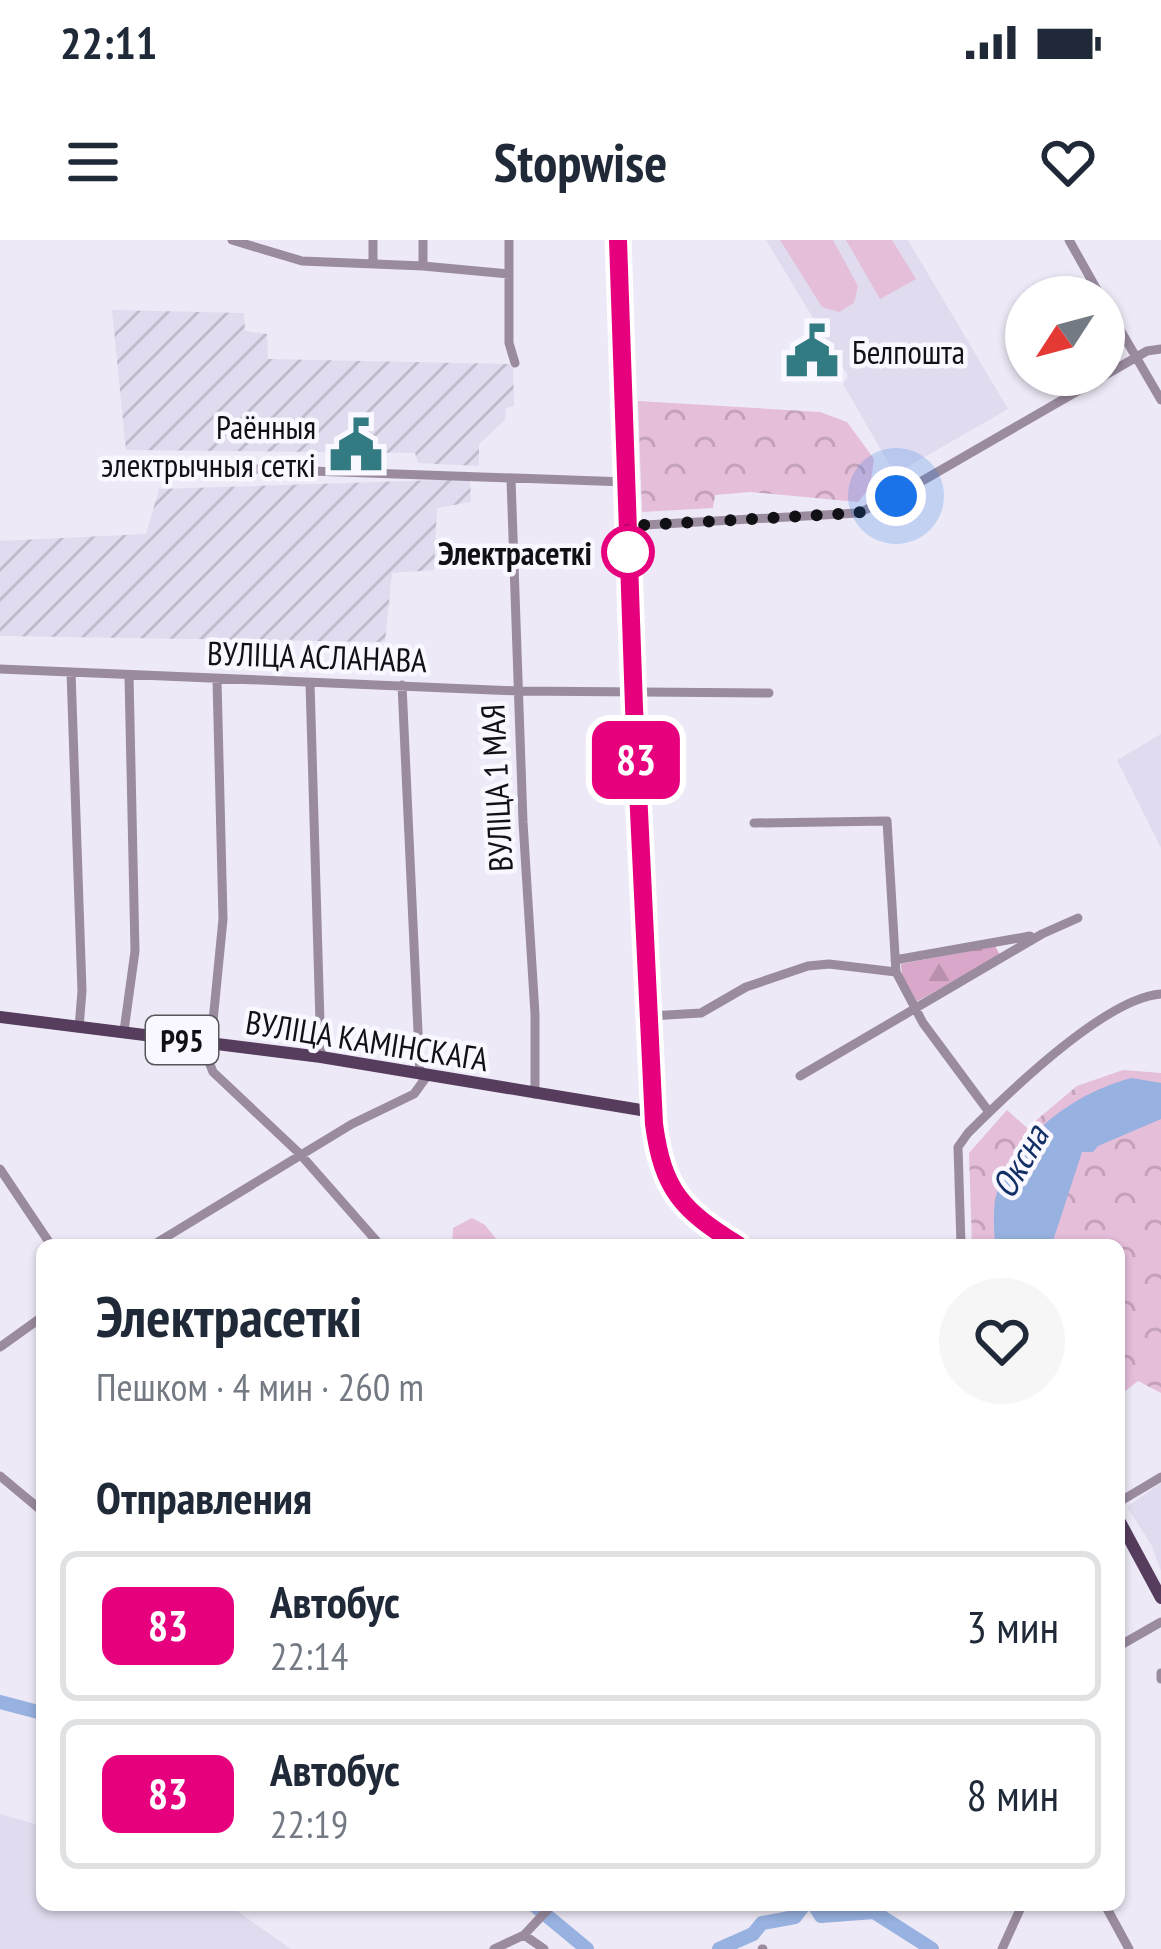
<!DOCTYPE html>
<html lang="ru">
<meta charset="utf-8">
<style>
body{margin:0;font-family:"PT Sans Narrow",sans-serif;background:#f6f6f7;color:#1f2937;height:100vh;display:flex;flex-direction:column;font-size:45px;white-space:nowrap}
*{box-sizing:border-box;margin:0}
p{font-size:39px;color:#747a83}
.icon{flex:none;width:66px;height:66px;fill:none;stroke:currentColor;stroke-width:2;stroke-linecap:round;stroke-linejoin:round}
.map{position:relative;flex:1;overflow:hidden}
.sheet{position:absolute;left:36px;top:999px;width:1089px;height:672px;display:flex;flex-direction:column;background:#fff;border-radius:18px;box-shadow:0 3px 9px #0004}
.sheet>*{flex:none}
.badge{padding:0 24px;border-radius:18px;font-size:42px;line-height:78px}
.needle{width:78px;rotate:234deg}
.buttons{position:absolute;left:1005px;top:36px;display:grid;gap:24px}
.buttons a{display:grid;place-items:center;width:120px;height:120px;border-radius:50%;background:#fff;box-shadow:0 3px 9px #0004;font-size:60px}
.you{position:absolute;width:60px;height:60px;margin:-30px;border:9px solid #fff;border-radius:50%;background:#1a73e8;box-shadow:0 0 0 18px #1a73e833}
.map>.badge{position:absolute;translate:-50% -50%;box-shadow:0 0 0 6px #fff}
h2{padding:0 60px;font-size:45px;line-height:108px}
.round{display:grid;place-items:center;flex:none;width:126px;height:126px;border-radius:63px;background:#f6f6f7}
.summary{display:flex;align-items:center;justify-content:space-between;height:204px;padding:0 60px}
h1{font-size:57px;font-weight:600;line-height:90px}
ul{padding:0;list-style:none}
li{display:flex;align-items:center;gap:36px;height:150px;margin:0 24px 18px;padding:0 36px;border:6px solid #e0e1e3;border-radius:18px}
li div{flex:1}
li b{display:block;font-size:45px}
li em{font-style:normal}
li .badge{min-width:132px;font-weight:700;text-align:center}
.status{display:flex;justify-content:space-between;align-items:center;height:84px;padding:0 60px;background:#fff;direction:ltr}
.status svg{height:33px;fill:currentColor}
header{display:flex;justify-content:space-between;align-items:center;height:156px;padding:0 60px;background:#fff;font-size:54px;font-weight:600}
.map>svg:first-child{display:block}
.built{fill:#e1dbef}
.industrial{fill:url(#industrial-furrows)}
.forest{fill:url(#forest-firs)}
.park{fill:url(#park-crowns)}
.pitch{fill:#e5beda}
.water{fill:#97b1e0}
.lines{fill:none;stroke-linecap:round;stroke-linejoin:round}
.river{stroke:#97b1e0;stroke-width:14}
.minor{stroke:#9a8b9e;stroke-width:9}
.major{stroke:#563d5e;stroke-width:12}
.line-casing{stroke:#fff;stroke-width:27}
.line{stroke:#e6007e;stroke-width:18}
.walk{stroke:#111014;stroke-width:12;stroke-dasharray:0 21.6}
.stop-dot{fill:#fff;stroke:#e6007e;stroke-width:6}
.labels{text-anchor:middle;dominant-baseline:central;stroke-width:9;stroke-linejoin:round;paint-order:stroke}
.shield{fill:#f9f7ff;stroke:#57555a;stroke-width:3}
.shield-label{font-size:30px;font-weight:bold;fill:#111014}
.poi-label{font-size:33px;fill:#111014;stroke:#f9f7ff;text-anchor:start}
.stop-label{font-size:33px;font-weight:bold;fill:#111014;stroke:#f9f7ff;text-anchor:end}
.street-label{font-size:33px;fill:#111014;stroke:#f9f7ff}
.water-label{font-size:36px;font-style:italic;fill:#122f66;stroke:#f9f7ff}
</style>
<div class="status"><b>22:11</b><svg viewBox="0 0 49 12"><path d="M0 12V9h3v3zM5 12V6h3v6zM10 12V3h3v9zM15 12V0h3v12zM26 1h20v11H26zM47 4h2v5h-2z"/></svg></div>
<header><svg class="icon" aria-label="menu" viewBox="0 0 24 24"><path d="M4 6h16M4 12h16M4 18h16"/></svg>Stopwise<svg class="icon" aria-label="heart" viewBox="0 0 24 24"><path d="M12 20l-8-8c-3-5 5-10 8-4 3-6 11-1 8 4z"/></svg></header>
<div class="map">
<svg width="1161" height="1709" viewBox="0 0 1161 1709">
<defs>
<pattern id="industrial-furrows" width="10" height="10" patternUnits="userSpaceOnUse" patternTransform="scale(3)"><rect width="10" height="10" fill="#e1dbef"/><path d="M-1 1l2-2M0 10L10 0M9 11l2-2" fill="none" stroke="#c0bbcc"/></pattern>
<pattern id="forest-firs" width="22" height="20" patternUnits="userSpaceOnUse" patternTransform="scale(3)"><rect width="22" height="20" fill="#d8a7ca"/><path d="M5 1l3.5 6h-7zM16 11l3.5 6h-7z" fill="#b88fad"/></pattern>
<pattern id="park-crowns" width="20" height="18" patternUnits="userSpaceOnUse" patternTransform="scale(3)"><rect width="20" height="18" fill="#e5beda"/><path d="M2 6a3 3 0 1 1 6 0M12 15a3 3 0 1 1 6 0" fill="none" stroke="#c3a2ba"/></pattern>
</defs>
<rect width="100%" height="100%" fill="#ede9f6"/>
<!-- built -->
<path class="built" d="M 766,0 L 908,0 L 1008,169 L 895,234 L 843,144 L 848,136 Z
M 1161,494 L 1161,608 L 1117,520 Z
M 1161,1243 L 1161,1331 L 1151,1304 L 1127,1267 Z
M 0,1574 L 42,1586 L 42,1665 L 229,1665 L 291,1709 L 0,1709 Z"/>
<!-- industrial -->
<path class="industrial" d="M 112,70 L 244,73 L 245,91 L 267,94 L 268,119 L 509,124 L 513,127 L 514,166 L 506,168 L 505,180 L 479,204 L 479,226 L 418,223 L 415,213 L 126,210 Z
M 470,239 L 471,262 L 437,268 L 434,330 L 392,333 L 385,402 L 0,396 L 0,301 L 146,294 L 159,249 Z"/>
<!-- forest -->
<path class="forest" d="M 995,706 L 1000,715 L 916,762 L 902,736 L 901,724 Z"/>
<!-- park -->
<path class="park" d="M 638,161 L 820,172 L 847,182 L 874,219 L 870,247 L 858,262 L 750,252 L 715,255 L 713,268 L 642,272 Z
M 1123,830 L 1161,833 L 1161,1153 L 1138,1141 L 1119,1156 L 1119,1005 L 972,1005 L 969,913 L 1007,870 L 1027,888 L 1077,846 Z"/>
<!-- pitch -->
<path class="pitch" d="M 780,0 L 833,0 L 858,46 L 854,63 L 839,72 L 822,67 Z
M 846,0 L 892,0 L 916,39 L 880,59 Z
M 472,978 L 485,985 L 501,1005 L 452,1005 L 453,988 Z"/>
<!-- water -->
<path class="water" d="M 1132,838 L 1161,843 L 1161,879 L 1098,906 L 1093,912 L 1082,912 L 1052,1004 L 995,1005 C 994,987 992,966 998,949 C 1017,895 1078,851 1132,838 Z"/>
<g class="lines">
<!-- river -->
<path class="river" d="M 0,1462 L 42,1473
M 534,1665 L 587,1709
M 814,1665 L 821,1676 L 874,1672 L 932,1709
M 719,1709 L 753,1694 L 762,1683 L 795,1677 L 804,1665"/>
<!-- minor -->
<path class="minor" d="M 232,0 L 302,21 L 423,26 L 509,34
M 373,0 L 373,24
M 509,0 L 509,103 L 515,123
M 1069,0 L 1101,57
M 423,26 L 423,0
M 1104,62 L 1161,160
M 112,224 L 626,242
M 511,239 L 523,582 L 535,774 L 535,854
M 627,286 L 858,273 L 896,256 L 1147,111 L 1161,109
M 0,429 L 518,451 L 769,453
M 71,432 L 82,751 L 79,788
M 217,440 L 223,679 L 209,822 L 213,832 L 300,914 L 380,1005
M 310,443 L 321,817
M 402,445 L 420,835
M 754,583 L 887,581 L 896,732 L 923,783 L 989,872
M 895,720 L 1030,696
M 650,776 L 701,773 L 746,747 L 808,726 L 829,724 L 896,732
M 124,791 L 135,711 L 129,436
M 800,836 L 1042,694 L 1078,678
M 0,929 L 51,1005
M 153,1005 L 352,884 L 414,854 L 427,836
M 961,1005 L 958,907 L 968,893 C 1008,853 1105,758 1161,754
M 0,1107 L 42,1077
M 0,1236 L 42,1271
M 1119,1262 L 1161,1237
M 1119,1406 L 1161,1382
M 1161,1433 L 1161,1439
M 1105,1665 L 1129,1709
M 524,1695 L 544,1709
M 494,1709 L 524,1695 L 552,1665
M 762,1709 L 763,1709
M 1002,1709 L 1022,1665"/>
<!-- major -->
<path class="major" d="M 618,0 L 634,467 L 654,884 C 663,951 681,970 738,1005
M 0,777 L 321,817 L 653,872
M 1119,1280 L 1161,1358"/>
</g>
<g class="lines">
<defs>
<path id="line" d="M 618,0 L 634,467 L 654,884 C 663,951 682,970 738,1005"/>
</defs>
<!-- line casing -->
<use href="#line" class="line-casing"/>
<!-- line -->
<use href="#line" class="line"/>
<!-- walk -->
<path class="walk" d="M 628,312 L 627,286 L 858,273 L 896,256"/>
</g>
<!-- icons -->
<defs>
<symbol id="civic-bare" viewBox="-9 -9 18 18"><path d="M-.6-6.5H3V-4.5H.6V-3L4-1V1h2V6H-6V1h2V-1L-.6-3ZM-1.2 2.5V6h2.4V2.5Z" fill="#327b83" stroke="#f9f7ff" stroke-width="2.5" paint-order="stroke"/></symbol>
</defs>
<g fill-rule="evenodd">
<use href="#civic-bare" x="774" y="73" width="76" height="76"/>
<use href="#civic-bare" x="318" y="167" width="76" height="76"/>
</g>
<!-- markers -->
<circle class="stop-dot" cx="628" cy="312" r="24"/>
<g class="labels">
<!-- shield labels -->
<rect class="shield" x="146" y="776" width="72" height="48" rx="9"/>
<g class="shield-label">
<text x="182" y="800">Р95</text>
</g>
<!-- poi labels -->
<g class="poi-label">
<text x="852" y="111">Белпошта</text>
<text x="316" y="186" text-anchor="end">Раённыя<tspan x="316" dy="38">электрычныя сеткі</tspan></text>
</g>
<!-- stop labels -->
<g class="stop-label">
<text x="592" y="312">Электрасеткі</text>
</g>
<!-- street labels -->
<g class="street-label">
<text transform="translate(317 416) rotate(2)">ВУЛІЦА АСЛАНАВА</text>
<text transform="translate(496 548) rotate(-93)">ВУЛІЦА 1 МАЯ</text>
<text transform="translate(367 800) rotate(9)">ВУЛІЦА КАМІНСКАГА</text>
</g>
<!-- water labels -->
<g class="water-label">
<text transform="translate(1019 921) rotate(-60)">Оксна</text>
</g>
</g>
</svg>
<div class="buttons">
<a><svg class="needle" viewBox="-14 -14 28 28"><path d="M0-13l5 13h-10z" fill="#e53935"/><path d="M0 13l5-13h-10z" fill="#747a83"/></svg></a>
</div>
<div class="you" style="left:896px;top:256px"></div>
<b class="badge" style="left:636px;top:520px;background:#e6007e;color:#fff">83</b>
<section class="sheet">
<div class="summary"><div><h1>Электрасеткі</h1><p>Пешком · 4 мин · 260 m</p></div><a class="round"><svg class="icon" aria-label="heart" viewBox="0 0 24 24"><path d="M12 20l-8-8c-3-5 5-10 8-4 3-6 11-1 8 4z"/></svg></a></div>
<h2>Отправления</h2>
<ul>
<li><span class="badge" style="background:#e6007e;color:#fff">83</span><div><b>Автобус</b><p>22:14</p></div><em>3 мин</em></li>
<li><span class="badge" style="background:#e6007e;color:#fff">83</span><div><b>Автобус</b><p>22:19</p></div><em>8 мин</em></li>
</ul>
</section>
</div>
